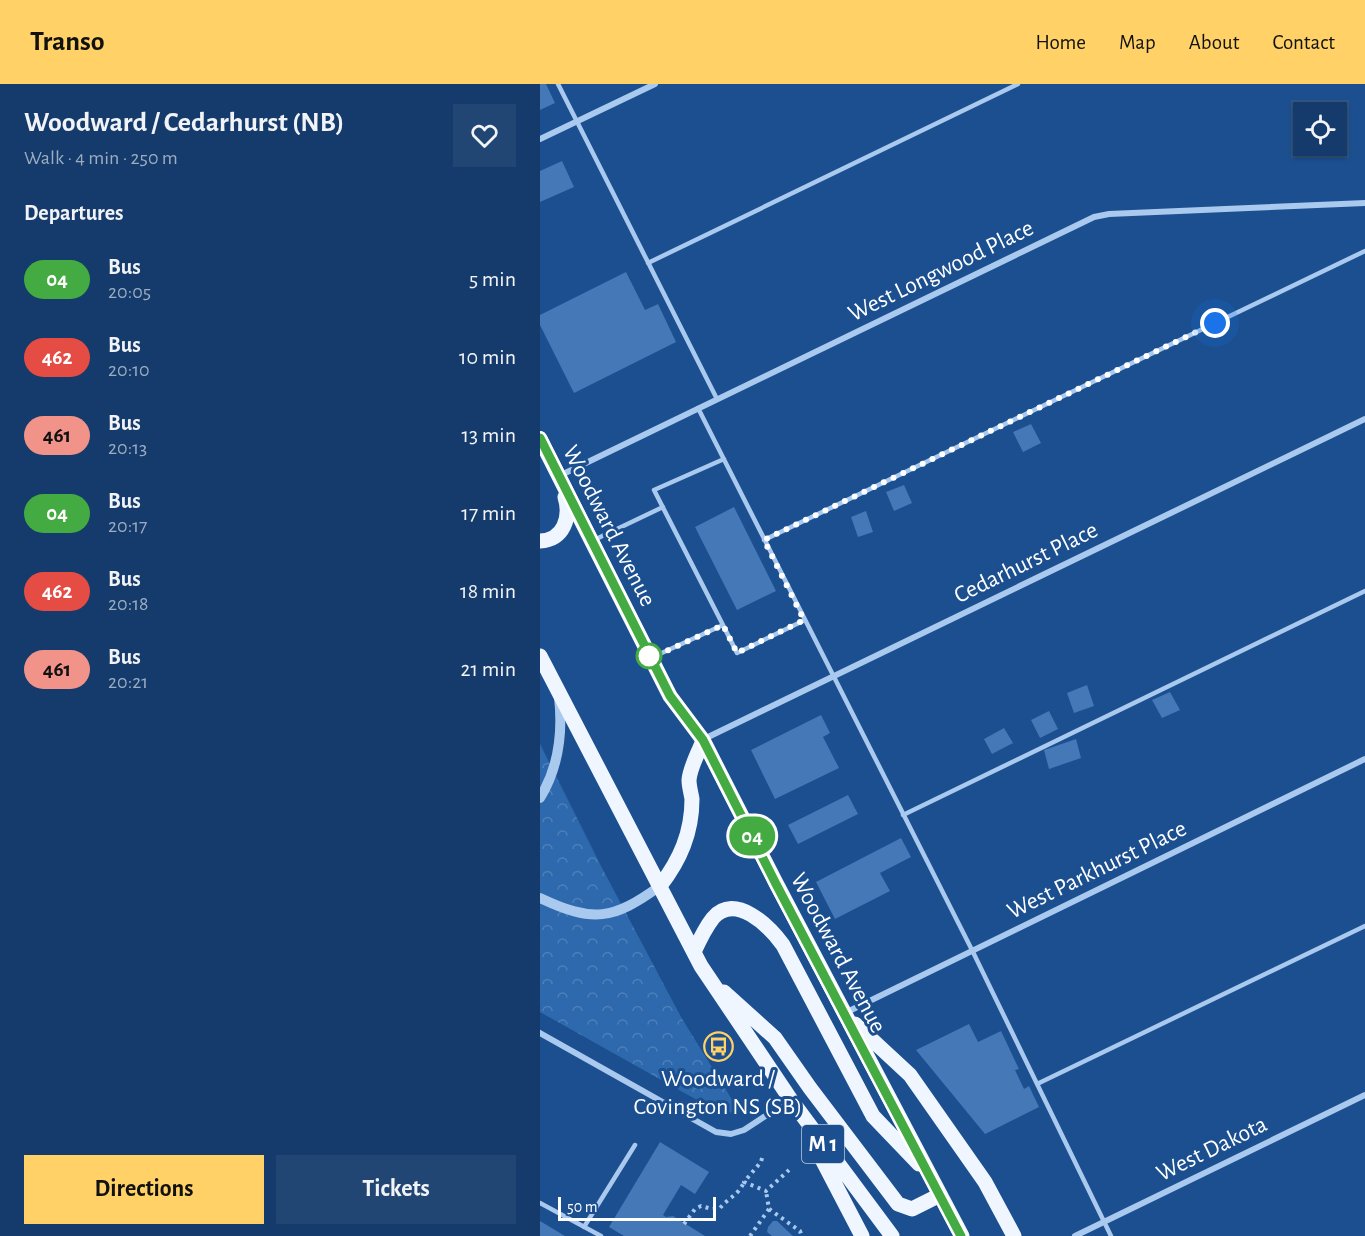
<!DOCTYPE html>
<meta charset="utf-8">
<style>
body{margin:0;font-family:"Alegreya Sans",sans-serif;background:#214673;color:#f1f3f6;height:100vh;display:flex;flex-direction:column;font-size:22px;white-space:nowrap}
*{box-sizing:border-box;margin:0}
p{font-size:20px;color:#9dadc1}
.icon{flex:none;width:33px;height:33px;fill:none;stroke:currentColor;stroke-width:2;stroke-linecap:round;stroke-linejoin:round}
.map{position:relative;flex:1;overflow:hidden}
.side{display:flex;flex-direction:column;background:#143b6b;width:540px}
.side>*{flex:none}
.badge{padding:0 12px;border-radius:20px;font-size:21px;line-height:39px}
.controls{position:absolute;left:753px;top:18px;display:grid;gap:12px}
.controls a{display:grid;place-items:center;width:54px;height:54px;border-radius:0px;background:#143b6b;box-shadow:0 2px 4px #0004,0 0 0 2px #33557e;font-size:30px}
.scale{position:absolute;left:18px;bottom:15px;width:158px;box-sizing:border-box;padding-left:6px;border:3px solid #fff;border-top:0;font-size:16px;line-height:21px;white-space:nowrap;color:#fff;-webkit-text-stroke:4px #1b4f8f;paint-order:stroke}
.you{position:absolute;width:30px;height:30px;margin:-15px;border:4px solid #fff;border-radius:50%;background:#1a73e8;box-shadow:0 0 0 9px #1a73e833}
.map>.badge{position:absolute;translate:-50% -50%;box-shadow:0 0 0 3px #fff}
h2{padding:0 24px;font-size:22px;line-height:54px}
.round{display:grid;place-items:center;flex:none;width:63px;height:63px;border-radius:0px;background:#214673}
.overview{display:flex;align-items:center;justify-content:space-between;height:102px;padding:0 24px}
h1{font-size:28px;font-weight:700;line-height:45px}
.primary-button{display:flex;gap:12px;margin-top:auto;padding:12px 24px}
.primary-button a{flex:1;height:69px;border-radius:0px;background:#ffd166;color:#111;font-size:24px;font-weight:700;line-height:69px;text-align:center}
.primary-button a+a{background:#214673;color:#f1f3f6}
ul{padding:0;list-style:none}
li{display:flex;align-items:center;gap:18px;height:78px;padding:0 24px}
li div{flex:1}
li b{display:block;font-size:22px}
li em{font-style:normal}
li .badge{min-width:66px;font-weight:700;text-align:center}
header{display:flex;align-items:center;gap:36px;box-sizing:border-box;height:84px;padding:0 30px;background:#ffd166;color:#111}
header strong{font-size:28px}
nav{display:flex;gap:33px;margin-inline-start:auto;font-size:21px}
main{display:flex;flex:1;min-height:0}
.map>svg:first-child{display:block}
.forest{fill:url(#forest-crowns)}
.building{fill:#4478b7}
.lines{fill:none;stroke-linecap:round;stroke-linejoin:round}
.path{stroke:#a9c9ee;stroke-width:4;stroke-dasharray:3 4.5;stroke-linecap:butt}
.service{stroke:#a9c9ee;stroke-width:4.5}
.minor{stroke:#a9c9ee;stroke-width:6}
.tertiary{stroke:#a9c9ee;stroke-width:10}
.primary{stroke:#f0f6ff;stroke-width:15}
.line-casing{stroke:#fff;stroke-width:14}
.line{stroke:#44aa42;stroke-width:9}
.walk{stroke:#fff;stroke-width:6;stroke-dasharray:0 10.8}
.stop-dot{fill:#fff;stroke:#44aa42;stroke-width:3}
.labels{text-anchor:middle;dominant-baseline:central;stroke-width:6;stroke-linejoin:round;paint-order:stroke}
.shield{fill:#1b4f8f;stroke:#bbcadd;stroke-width:1.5}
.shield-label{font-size:22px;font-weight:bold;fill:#fff}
.street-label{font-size:24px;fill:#fff;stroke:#1b4f8f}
.poi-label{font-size:24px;fill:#fff;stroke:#1b4f8f}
</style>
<header>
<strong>Transo</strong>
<nav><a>Home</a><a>Map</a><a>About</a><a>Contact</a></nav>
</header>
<main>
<section class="side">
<div class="overview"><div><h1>Woodward / Cedarhurst (NB)</h1><p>Walk · 4 min · 250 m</p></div><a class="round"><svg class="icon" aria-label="heart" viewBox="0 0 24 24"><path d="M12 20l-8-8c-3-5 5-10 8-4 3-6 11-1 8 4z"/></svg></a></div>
<h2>Departures</h2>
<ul>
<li><span class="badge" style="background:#44aa42;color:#fff">04</span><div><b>Bus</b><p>20:05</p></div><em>5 min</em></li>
<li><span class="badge" style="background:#e54c44;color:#fff">462</span><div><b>Bus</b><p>20:10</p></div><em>10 min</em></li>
<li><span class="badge" style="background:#f19389;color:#111">461</span><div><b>Bus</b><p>20:13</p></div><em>13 min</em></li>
<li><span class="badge" style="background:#44aa42;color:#fff">04</span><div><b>Bus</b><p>20:17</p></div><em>17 min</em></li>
<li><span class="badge" style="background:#e54c44;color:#fff">462</span><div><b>Bus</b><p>20:18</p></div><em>18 min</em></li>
<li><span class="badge" style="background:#f19389;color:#111">461</span><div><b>Bus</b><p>20:21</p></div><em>21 min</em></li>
</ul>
<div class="primary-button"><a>Directions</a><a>Tickets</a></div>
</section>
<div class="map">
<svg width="825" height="1152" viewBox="0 0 825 1152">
<defs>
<pattern id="forest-crowns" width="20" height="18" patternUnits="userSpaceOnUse" patternTransform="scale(1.5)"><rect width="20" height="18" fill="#2e69ad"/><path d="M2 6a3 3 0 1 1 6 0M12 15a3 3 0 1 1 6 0" fill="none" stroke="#4d80b9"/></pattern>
</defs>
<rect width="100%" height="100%" fill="#1b4f8f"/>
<!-- forest -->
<path class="forest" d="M 0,660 L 61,782 L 141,933 L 199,1027 L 182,1030 L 0,928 Z"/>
<!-- building -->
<path class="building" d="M 0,0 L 6,0 L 15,19 L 0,26 Z
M 22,77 L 34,103 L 0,118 L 0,87 Z
M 86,188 L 105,226 L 118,220 L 136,258 L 34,309 L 0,241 L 0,231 Z
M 491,340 L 501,359 L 483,368 L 473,348 Z
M 364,401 L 372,419 L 354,427 L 346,408 Z
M 194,423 L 236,507 L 197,526 L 155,443 Z
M 326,427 L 333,448 L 318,453 L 311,433 Z
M 547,601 L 554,622 L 534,629 L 527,609 Z
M 630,608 L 640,626 L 622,634 L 612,616 Z
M 509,627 L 518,645 L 500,654 L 491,636 Z
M 281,631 L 290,649 L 283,653 L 299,684 L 235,715 L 211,666 Z
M 464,644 L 473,659 L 452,670 L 444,655 Z
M 536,655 L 541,674 L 509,685 L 504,666 Z
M 308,711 L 318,730 L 258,760 L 248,741 Z
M 361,754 L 371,773 L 340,789 L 350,807 L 295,835 L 276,798 Z
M 429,940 L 438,958 L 461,947 L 479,985 L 475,986 L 484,1005 L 489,1002 L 499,1023 L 445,1050 L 376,966 Z
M 120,1058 L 169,1088 L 155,1110 L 141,1101 L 123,1131 L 126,1133 L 133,1132 L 165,1152 L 84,1152 L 69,1143 Z
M 0,1137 L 25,1152 L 0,1152 Z
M 233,1137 L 237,1137 L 253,1152 L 232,1152 L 227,1148 L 228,1143 Z"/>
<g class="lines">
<!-- path -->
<path class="path" d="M 222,1074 L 221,1078 L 204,1098 L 226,1107 L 249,1086
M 229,1125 L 260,1147 L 261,1150
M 144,1140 L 155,1125 L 161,1122 L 172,1125 L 180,1124 C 189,1113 198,1112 204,1098
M 210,1152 L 229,1125 L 226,1107"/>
<!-- service -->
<path class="service" d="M 18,0 L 177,315
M 108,179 L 478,0
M 158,324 L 432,866 L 571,1152
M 54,456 L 123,423
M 224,456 L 825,167
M 183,541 L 114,406 L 184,375
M 113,573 L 183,541 L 197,569 L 265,536
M 363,731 L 825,507
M 497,1000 L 825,842
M 0,1119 L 61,1152
M 44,1143 L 95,1061"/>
<!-- minor -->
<path class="minor" d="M 0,55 L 115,0
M 19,392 L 554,133 L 569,130 L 825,119
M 164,655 L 825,335
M 305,929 L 825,675
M 0,949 L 176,1048 L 191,1050 L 204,1046 L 250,1016
M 535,1152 L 825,1011"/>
<!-- tertiary -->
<path class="tertiary" d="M 0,714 C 19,683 23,649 19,613
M 0,814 C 53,839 73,836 120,802"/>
<!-- primary -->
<path class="primary" d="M 0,355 L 130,612 L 163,656 L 236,799 L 422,1152
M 0,457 C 24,456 31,433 25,413
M 0,572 L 161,882 L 251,1016 L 352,1152
M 120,802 C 140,776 152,749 152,715 C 151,709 149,702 149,696 C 150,683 159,668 163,656
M 154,868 C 159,857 165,844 173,834 C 195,808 229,842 243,861 L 333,1032 L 379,1080
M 184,908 L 235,954 L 270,1004 L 358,1120 L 372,1125 L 400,1111
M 315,940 L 370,991 L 445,1098 L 474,1152
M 273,1058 L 322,1152"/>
</g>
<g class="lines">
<defs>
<path id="line" d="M 0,354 L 130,612 L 163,656 L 236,800 L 421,1152"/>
</defs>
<!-- line casing -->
<use href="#line" class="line-casing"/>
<!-- line -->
<use href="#line" class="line"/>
<!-- walk -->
<path class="walk" d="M 109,572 L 111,574 L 183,541 L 197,569 L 264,536 L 224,456 L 675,239"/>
</g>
<!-- icons -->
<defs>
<symbol id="bus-ring" viewBox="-11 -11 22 22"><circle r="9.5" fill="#1b4f8f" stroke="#ffd166" stroke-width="1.5"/><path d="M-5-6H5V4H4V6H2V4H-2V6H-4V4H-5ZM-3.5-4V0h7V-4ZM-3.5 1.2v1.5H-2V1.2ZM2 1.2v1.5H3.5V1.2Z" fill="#ffd166"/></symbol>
</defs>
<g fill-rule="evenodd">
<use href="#bus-ring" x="162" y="946" width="33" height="33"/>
</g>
<!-- markers -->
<circle class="stop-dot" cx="109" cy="572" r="12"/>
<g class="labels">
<!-- shield labels -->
<rect class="shield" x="262" y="1041" width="42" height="38" rx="4.5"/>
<g class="shield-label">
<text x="283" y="1060">M 1</text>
</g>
<!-- street labels -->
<g class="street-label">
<text transform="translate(401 187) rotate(-26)">West Longwood Place</text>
<text transform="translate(69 442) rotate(63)">Woodward Avenue</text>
<text transform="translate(486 479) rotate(-26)">Cedarhurst Place</text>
<text transform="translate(557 786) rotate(-26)">West Parkhurst Place</text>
<text transform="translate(298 869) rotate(62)">Woodward Avenue</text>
<text transform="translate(672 1065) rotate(-26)">West Dakota</text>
</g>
<!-- poi labels -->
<g class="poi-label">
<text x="178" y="995">Woodward /<tspan x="178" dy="28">Covington NS (SB)</tspan></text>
</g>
</g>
</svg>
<div class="controls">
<a><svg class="icon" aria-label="locate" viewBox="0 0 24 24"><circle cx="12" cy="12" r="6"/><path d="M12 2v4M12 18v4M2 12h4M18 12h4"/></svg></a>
</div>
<div class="scale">50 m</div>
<div class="you" style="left:675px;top:239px"></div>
<b class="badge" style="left:212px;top:752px;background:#44aa42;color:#fff">04</b>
</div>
</main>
